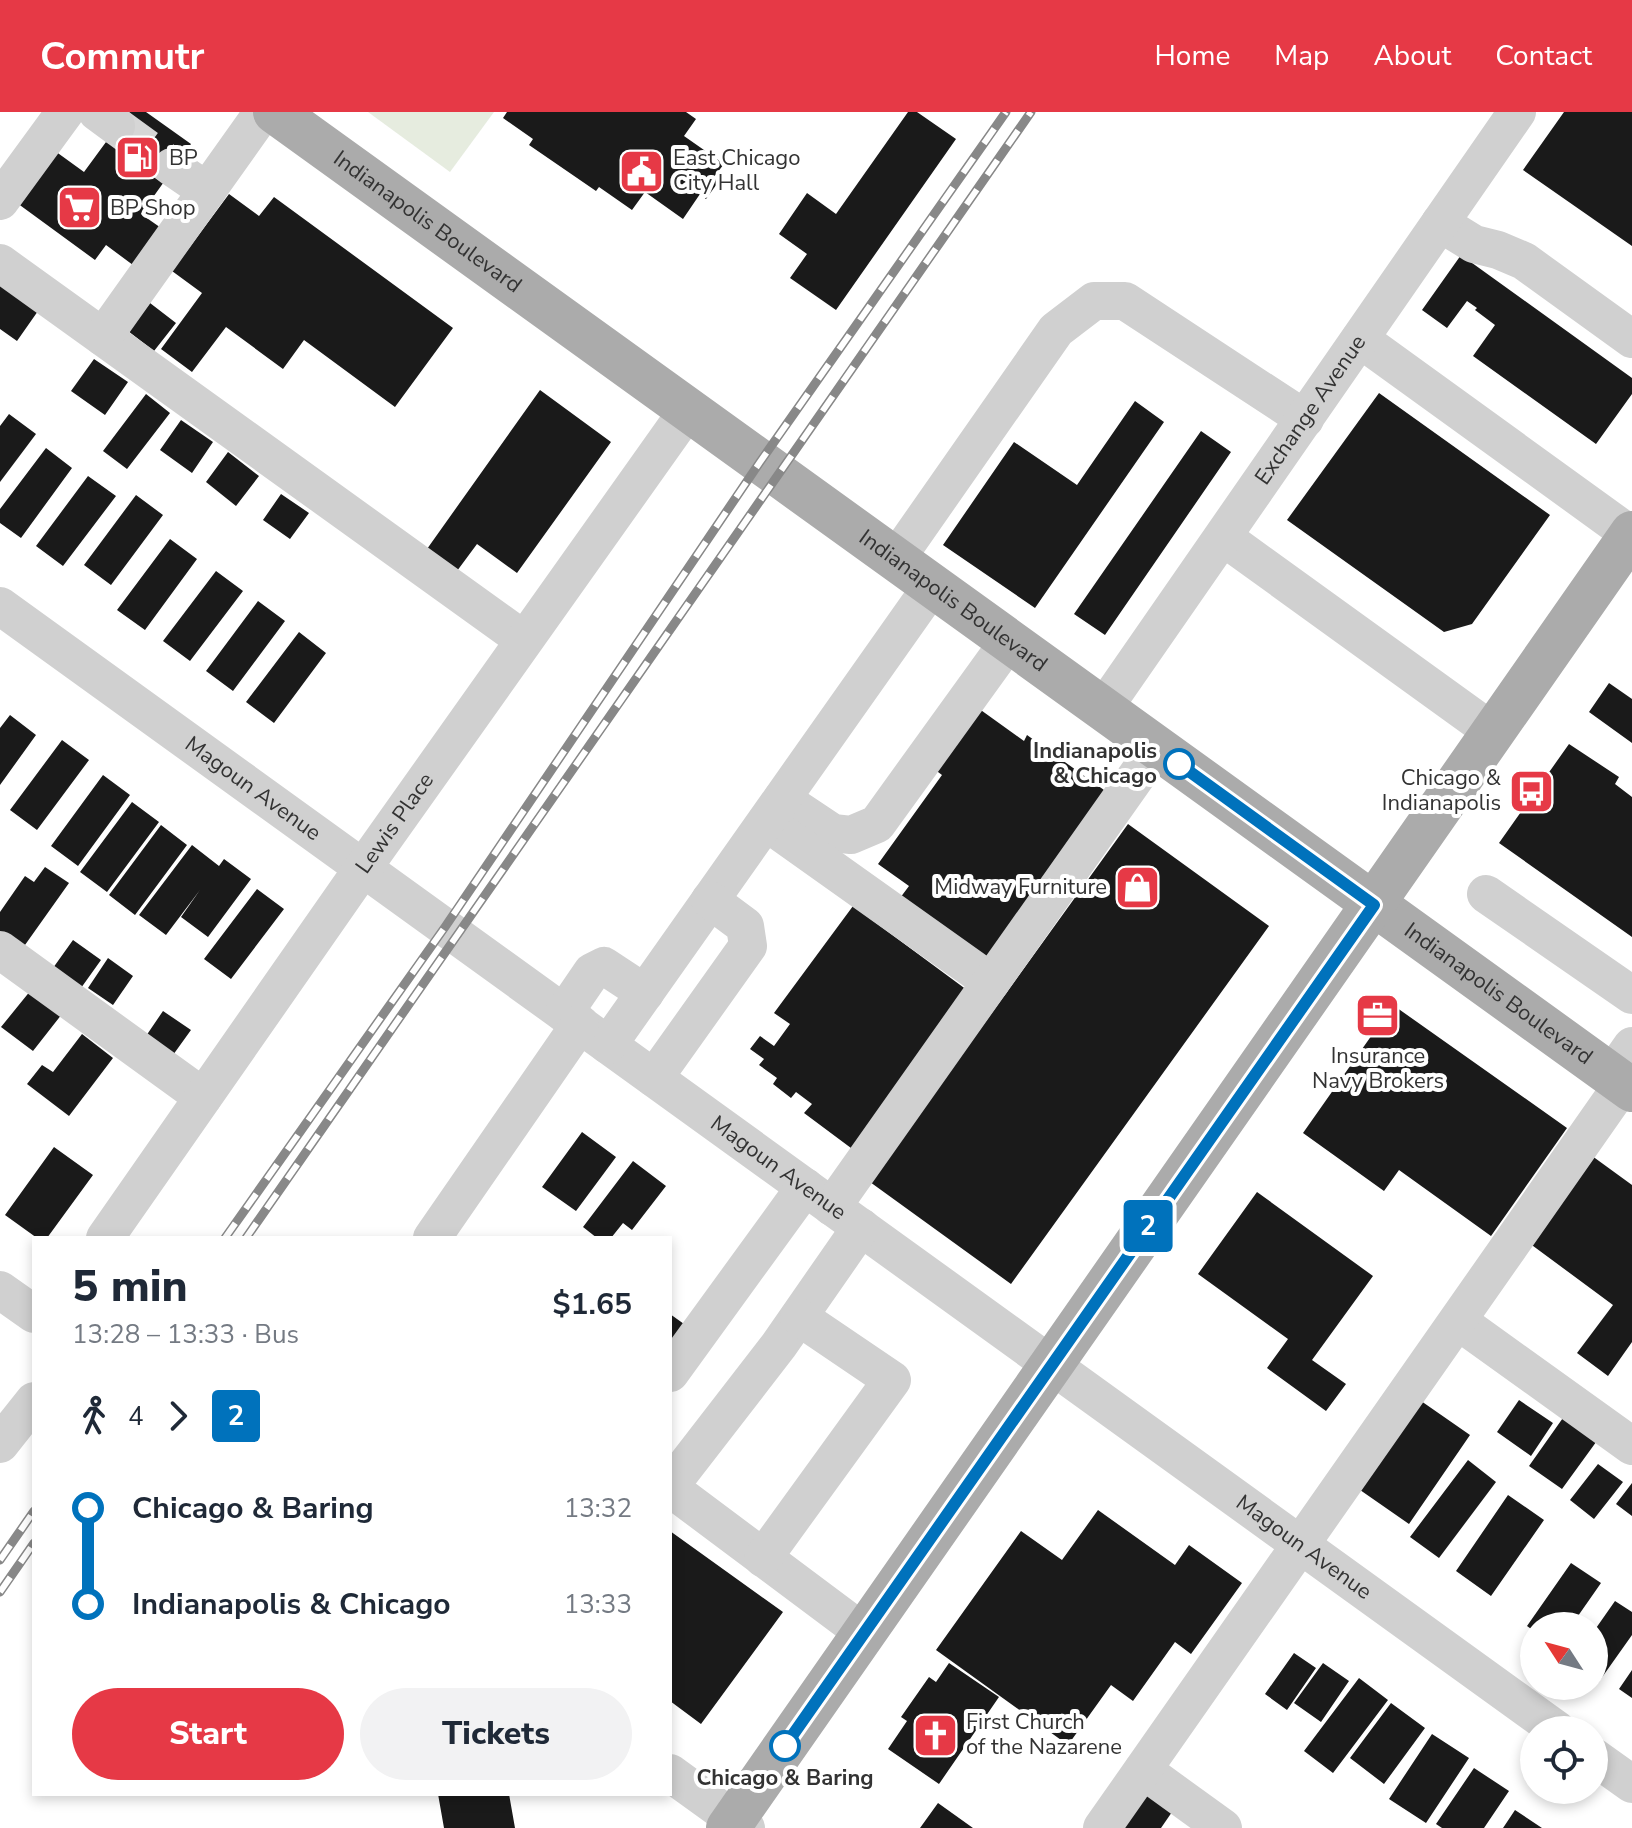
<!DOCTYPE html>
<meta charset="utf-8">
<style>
body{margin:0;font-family:"Nunito Sans",sans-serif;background:#f2f2f3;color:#1f2937;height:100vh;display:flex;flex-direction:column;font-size:30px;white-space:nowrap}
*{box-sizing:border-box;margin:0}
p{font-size:26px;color:#747a83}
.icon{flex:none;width:44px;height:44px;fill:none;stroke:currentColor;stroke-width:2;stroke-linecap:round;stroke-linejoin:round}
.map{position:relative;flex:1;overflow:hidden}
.drawer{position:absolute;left:32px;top:1124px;width:640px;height:560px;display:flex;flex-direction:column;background:#fff;border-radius:0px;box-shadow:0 4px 12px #0003}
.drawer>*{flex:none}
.badge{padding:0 16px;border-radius:6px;font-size:28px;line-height:52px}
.needle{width:52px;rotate:306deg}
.tools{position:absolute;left:1520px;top:1500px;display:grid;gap:16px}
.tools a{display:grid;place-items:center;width:88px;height:88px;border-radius:50%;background:#fff;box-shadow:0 4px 12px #0003;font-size:40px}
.map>.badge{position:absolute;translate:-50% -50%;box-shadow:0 0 0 4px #fff}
.legs{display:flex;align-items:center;gap:12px;height:88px;padding:0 40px;font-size:26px}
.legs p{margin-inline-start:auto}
.summary{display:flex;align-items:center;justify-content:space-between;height:136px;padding:0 40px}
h1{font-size:44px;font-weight:800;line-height:60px}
.cta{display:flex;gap:16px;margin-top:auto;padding:16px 40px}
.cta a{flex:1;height:92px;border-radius:48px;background:#e63946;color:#fff;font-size:32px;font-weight:800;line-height:92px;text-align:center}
.cta a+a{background:#f2f2f3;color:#1f2937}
ul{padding:0 40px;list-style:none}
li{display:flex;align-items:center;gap:28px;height:96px;font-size:30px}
li i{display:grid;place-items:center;width:12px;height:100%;margin:0 10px;background:currentColor}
li i::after{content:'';width:20px;height:20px;margin:-10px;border:6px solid;border-radius:50%;background:#fff}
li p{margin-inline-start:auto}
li:first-child i{background:linear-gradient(#0000 50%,currentColor 0)}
li:last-child i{background:linear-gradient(currentColor 50%,#0000 0)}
header{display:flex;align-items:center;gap:48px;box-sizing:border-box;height:112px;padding:0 40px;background:#e63946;color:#fff}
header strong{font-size:38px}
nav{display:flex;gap:44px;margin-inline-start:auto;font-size:28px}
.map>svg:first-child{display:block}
.green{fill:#e6ecdf}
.building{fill:#1a1a1a}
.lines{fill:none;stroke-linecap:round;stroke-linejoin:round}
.minor-tunnel{stroke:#d6d6d6;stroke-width:38;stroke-dasharray:38 19;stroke-linecap:butt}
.minor{stroke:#d0d0d0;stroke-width:38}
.major{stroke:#ababab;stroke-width:44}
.rail-casing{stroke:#888;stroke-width:9}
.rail{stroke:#fff;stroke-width:6;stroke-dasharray:18;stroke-linecap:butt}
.line-1-casing{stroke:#fff;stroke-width:18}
.line-1{stroke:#0072bc;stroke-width:12}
.stop-1-dot{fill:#fff;stroke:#0072bc;stroke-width:4}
.labels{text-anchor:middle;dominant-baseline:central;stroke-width:8;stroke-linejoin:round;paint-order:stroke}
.poi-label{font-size:22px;fill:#333;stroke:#fff;text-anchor:start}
.street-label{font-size:22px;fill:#333;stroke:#fff}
.stop-label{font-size:22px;font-weight:bold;fill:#333;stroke:#fff;text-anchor:end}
</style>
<header>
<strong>Commutr</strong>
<nav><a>Home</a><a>Map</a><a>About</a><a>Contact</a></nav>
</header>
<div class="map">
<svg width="1632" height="1716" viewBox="0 0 1632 1716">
<rect width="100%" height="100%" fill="#fff"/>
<!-- green -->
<path class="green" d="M 368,0 L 494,0 L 450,60 Z"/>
<!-- building -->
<path class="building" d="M 128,0 L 146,0 L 191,32 L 141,102 L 164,118 L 137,156 L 106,133 L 95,148 L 17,91 L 55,39 L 84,60 Z
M 507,0 L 686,0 L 696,7 L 684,24 L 724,52 L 713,66 L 719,69 L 706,87 L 700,82 L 683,107 L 645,80 L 632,98 L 599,75 L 596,79 L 529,33 L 533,27 L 503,6 Z
M 908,0 L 917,0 L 956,27 L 836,198 L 790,166 L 807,142 L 779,122 L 807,81 L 836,102 Z
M 1564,0 L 1632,0 L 1632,134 L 1523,58 Z
M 229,82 L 259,104 L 274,85 L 453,216 L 395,295 L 304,228 L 283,257 L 226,215 L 192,260 L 161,237 L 202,181 L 172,159 Z
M 1461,143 L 1632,266 L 1632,282 L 1596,332 L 1473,244 L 1495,213 L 1475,198 L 1477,196 L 1467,189 L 1447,216 L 1422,198 Z
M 0,173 L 38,199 L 17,229 L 0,217 Z
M 150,191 L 176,211 L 154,239 L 128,219 Z
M 94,247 L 128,270 L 105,303 L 71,279 Z
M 540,278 L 611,330 L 517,461 L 477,432 L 457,459 L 427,437 Z
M 1379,281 L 1550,403 L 1472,512 L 1444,520 L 1287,408 Z
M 146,282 L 170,301 L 127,357 L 103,339 Z
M 1135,289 L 1164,310 L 1035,496 L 943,433 L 1014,330 L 1077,373 Z
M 9,302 L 36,322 L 0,370 L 0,314 Z
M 181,308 L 213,330 L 192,361 L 160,338 Z
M 1201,319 L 1231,340 L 1105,523 L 1074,502 Z
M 46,336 L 72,356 L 21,426 L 0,411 L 0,397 Z
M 228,340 L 259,364 L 236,394 L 206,370 Z
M 88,364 L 116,384 L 63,454 L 36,434 Z
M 281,382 L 309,401 L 290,427 L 263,408 Z
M 136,383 L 163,403 L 111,473 L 84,453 Z
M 170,427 L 197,447 L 145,518 L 117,498 Z
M 216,459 L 243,479 L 190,549 L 163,529 Z
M 258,489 L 285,509 L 233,579 L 206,559 Z
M 299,520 L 326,541 L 274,611 L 246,590 Z
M 1609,571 L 1632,587 L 1632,631 L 1589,600 Z
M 978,596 L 1024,629 L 1027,623 L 1111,683 L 991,852 L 900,786 L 909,774 L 878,752 L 942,663 L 934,657 Z
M 10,603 L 36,623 L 0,673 L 0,616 Z
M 62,628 L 89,648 L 37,718 L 10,698 Z
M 1569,632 L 1619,665 L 1615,672 L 1632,685 L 1632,825 L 1499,731 Z
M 103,663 L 130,683 L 78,754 L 51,734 Z
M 132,690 L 159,710 L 107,780 L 80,760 Z
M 1128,712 L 1269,814 L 1011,1172 L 870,1070 Z
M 161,713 L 187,733 L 135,803 L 109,783 Z
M 192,733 L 219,754 L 224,747 L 251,767 L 208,825 L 181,805 L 200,778 L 166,823 L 139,803 Z
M 45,755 L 69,771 L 20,840 L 0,826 L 0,800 L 25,764 L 34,770 Z
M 257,777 L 284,797 L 231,867 L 204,847 Z
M 853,794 L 971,881 L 855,1039 L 804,1001 L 812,992 L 796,980 L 791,986 L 773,972 L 777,966 L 759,953 L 764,947 L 750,937 L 760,924 L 774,934 L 790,912 L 774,901 Z
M 73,828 L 101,848 L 81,876 L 53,856 Z
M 108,846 L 133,864 L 113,893 L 88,876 Z
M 31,878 L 62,902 L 33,939 L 1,915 Z
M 1393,893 L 1567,1016 L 1491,1124 L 1399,1058 L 1384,1079 L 1303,1021 Z
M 163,899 L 191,918 L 173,943 L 146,924 Z
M 82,922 L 113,946 L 69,1004 L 27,972 L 42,953 L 53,960 Z
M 582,1020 L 616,1045 L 576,1099 L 542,1075 Z
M 54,1035 L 93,1063 L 47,1126 L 37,1126 L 5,1103 Z
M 1588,1041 L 1632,1073 L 1632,1230 L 1608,1264 L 1577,1241 L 1613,1193 L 1521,1125 Z
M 633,1049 L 666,1074 L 632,1118 L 623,1111 L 611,1126 L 597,1126 L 583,1115 Z
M 1257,1080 L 1373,1164 L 1312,1248 L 1346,1272 L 1326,1299 L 1267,1256 L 1288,1227 L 1198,1162 Z
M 670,1202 L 684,1212 L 670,1233 Z
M 1411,1282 L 1470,1323 L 1409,1412 L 1350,1371 Z
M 1519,1288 L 1553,1311 L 1531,1344 L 1497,1320 Z
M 1565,1303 L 1599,1326 L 1562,1377 L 1529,1354 Z
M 1468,1348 L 1496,1370 L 1439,1446 L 1410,1425 Z
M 1598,1352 L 1623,1370 L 1594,1407 L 1570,1388 Z
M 1632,1371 L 1632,1404 L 1616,1392 Z
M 1508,1383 L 1544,1408 L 1491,1484 L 1456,1459 Z
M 1098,1398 L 1175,1453 L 1189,1433 L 1242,1471 L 1191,1542 L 1175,1530 L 1133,1589 L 1111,1573 L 1068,1633 L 936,1538 L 1021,1419 L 1062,1448 Z
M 670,1419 L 783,1500 L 701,1612 L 670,1589 Z
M 1571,1451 L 1601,1471 L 1571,1514 L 1534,1514 L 1534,1519 L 1527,1514 Z
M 1615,1489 L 1632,1500 L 1632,1523 L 1598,1571 L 1594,1569 L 1594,1519 Z
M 1294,1541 L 1316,1556 L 1287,1598 L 1265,1582 Z
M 949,1551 L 999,1585 L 939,1672 L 888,1637 L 907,1609 L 901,1605 L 929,1565 L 936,1570 Z
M 1323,1551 L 1349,1569 L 1321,1610 L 1294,1591 Z
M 1632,1558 L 1632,1586 L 1619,1577 Z
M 1359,1566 L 1388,1588 L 1333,1661 L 1304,1639 Z
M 1391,1591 L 1425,1616 L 1384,1672 L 1350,1646 Z
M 1432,1622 L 1469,1646 L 1426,1711 L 1389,1687 Z
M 1474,1656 L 1509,1679 L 1484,1716 L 1442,1716 L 1436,1712 Z
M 1137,1676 L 1172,1700 L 1161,1716 L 1111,1716 Z
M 438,1682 L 509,1682 L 515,1716 L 444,1716 Z
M 938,1691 L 973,1716 L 920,1716 Z
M 1515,1698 L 1542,1716 L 1503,1716 Z"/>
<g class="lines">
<!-- minor-tunnel -->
<path class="minor-tunnel" d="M 116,14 L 172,55"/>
<!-- minor -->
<g class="minor">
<path d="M 97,0 L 116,14"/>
<path d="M 172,55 L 207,79"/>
<path d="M 0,89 L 65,0"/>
<path d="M 1440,111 L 1474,132 L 1498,138 L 1524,149 L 1632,227"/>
<path d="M 0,151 L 524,528"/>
<path d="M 103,225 L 263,0"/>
<path d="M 1360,227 L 1631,423"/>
<path d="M 1223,425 L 1493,620"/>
<path d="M 896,447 L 1056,218 L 1094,189 L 1125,189 L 1305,307"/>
<path id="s1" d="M 0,494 L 1557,1618"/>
<path id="s2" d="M 1103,597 L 1517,0"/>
<path d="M 782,687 L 833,721 L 851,723 L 877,712 L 1009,529"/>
<path d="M 766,710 L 991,870"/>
<path d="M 1486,782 L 1632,883"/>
<path d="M 0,838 L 203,985"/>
<path d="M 564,901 L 592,860 L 604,854 L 645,881"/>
<path d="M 608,933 L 932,474"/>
<path d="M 1611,964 L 1632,934"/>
<path d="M 654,966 L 748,834 L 745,814 L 710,788"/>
<path d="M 832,1095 L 1157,635"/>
<path id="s3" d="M 105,1126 L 363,756 L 688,298"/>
<path d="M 432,1126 L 580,912"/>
<path d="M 0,1178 L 34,1202"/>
<path d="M 1458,1209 L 1632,1334"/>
<path d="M 670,1261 L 805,1075"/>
<path d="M 0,1332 L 34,1289"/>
<path d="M 670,1374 L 779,1233 L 861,1115"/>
<path d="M 670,1376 L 864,1521"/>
<path d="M 763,1446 L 892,1268 L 799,1205"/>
<path d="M 1594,1645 L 1632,1672"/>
<path d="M 1143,1658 L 1223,1716"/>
<path d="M 670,1661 L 746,1716"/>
<path d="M 1102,1716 L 1623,972"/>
</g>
<!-- major -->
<g class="major">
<path id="s4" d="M 275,0 L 1632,978"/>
<path d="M 728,1716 L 1632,421"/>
</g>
<defs>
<path id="rail" d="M 225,1126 L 445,815 L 760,350 L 1006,0
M 246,1126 L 1031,0
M 0,1448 L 34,1399
M 0,1480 L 34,1431"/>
</defs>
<!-- rail casing -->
<use href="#rail" class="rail-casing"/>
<!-- rail -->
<use href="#rail" class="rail"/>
</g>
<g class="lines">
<defs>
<path id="line-1" d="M 785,1634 L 1374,793 L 1179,652"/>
</defs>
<!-- line-1 casing -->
<use href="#line-1" class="line-1-casing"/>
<!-- line-1 -->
<use href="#line-1" class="line-1"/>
</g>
<!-- icons -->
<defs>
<symbol id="fuel-square" viewBox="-11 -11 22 22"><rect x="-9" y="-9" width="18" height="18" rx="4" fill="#e63946" stroke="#fff"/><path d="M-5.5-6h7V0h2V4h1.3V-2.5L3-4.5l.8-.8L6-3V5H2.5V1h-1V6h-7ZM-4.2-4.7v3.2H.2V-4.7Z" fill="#fff"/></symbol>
<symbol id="civic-square" viewBox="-11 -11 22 22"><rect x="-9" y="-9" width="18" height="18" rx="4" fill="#e63946" stroke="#fff"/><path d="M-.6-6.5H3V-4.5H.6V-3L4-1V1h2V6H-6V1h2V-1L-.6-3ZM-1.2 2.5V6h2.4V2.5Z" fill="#fff"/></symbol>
<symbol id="supermarket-square" viewBox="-11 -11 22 22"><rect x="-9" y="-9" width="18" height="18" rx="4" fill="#e63946" stroke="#fff"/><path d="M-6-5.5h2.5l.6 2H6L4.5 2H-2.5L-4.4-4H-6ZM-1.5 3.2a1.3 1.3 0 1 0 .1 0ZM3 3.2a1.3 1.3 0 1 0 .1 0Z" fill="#fff"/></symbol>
<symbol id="bus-square" viewBox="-11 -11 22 22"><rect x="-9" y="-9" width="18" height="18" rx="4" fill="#e63946" stroke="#fff"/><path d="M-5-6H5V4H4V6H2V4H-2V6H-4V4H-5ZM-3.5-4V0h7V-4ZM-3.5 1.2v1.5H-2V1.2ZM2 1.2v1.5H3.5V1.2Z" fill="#fff"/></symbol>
<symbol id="shop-square" viewBox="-11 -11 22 22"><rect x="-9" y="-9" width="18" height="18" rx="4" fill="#e63946" stroke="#fff"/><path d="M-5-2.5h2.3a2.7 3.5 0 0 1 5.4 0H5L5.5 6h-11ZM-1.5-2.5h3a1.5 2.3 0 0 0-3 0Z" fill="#fff"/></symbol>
<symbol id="office-square" viewBox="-11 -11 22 22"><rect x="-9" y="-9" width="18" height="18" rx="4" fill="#e63946" stroke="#fff"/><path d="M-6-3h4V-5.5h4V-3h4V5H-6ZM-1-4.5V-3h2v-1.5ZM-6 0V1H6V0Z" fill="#fff"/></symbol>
<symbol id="church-square" viewBox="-11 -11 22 22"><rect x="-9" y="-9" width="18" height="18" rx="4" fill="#e63946" stroke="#fff"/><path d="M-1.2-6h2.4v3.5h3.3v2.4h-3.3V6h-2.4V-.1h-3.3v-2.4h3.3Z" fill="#fff"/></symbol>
</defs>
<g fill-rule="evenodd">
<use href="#fuel-square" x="112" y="20" width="51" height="51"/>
<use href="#civic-square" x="616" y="34" width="51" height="51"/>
<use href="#supermarket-square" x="54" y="70" width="51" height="51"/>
<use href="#bus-square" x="1506" y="654" width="51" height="51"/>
<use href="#shop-square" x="1112" y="750" width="51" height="51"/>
<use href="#office-square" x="1352" y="878" width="51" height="51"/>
<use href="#church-square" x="910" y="1598" width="51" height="51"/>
</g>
<!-- markers -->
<g class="stop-1-dot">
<circle cx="1179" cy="652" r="14"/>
<circle cx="785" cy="1634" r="14"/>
</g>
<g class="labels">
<!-- poi labels -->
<g class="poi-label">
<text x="169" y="46">BP</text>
<text x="673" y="46">East Chicago<tspan x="673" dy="25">City Hall</tspan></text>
<text x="110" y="96">BP Shop</text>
<text x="1501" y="666" text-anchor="end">Chicago &amp;<tspan x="1501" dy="25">Indianapolis</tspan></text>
<text x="1107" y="775" text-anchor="end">Midway Furniture</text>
<text x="1378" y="944" text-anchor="middle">Insurance<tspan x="1378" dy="25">Navy Brokers</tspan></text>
<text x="966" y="1610">First Church<tspan x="966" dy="25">of the Nazarene</tspan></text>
</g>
<!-- street labels -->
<g class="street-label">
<text stroke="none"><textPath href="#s4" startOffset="188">Indianapolis Boulevard</textPath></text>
<text stroke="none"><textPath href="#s2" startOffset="364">Exchange Avenue</textPath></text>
<text stroke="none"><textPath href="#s4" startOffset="836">Indianapolis Boulevard</textPath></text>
<text stroke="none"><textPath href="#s1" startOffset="312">Magoun Avenue</textPath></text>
<text stroke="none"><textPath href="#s3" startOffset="506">Lewis Place</textPath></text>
<text stroke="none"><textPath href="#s4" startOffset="1508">Indianapolis Boulevard</textPath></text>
<text stroke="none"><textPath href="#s1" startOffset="960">Magoun Avenue</textPath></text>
<text stroke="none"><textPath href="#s1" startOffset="1608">Magoun Avenue</textPath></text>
</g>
<!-- stop labels -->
<g class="stop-label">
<text x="1157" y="639">Indianapolis<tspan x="1157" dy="25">&amp; Chicago</tspan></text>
<text x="785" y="1666" text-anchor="middle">Chicago &amp; Baring</text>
</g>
</g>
</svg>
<div class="tools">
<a><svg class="needle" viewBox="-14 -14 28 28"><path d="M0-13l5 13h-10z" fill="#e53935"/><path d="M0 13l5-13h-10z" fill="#747a83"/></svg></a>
<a><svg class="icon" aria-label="locate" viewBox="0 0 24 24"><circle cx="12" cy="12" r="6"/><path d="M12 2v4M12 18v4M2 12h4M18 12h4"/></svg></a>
</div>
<b class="badge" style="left:1148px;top:1114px;background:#0072bc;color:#fff">2</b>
<section class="drawer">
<div class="summary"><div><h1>5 min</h1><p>13:28 – 13:33 · Bus</p></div><b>$1.65</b></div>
<div class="legs"><svg class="icon" aria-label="walk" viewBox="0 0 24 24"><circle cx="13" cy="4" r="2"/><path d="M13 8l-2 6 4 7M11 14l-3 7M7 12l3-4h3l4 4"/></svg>4<svg class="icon" aria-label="forward" viewBox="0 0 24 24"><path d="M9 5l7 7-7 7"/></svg><b class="badge" style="background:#0072bc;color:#fff">2</b></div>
<ul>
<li><i style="color:#0072bc"></i><b>Chicago &amp; Baring</b><p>13:32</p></li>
<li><i style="color:#0072bc"></i><b>Indianapolis &amp; Chicago</b><p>13:33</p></li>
</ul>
<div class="cta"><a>Start</a><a>Tickets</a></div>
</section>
</div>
